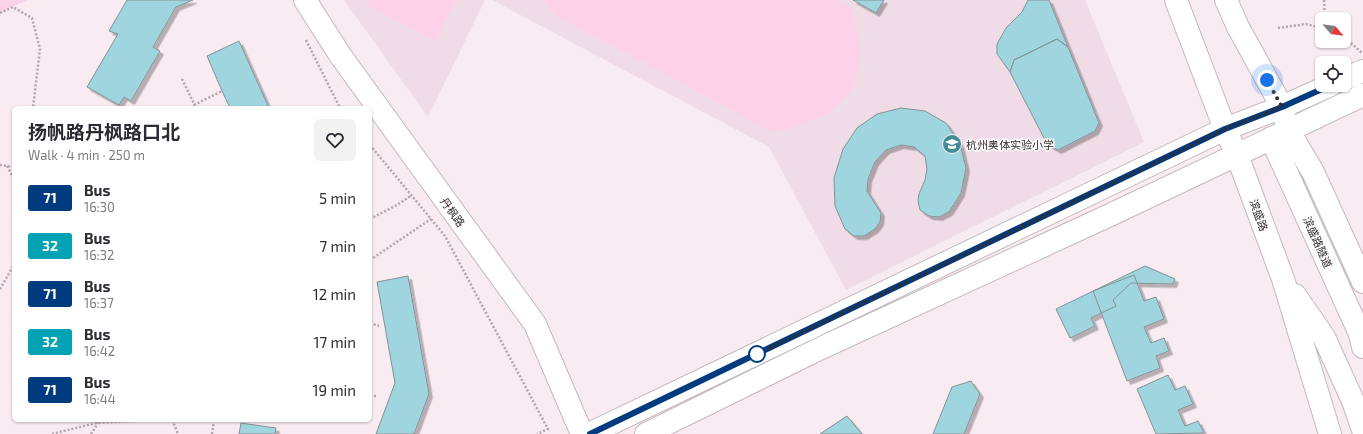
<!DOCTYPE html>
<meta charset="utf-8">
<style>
body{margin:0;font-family:"Exo 2","Noto Sans SC",sans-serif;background:#f2f2f3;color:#2b2b33;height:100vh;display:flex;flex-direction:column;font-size:15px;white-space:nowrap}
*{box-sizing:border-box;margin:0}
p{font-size:13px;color:#7c7c81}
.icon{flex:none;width:22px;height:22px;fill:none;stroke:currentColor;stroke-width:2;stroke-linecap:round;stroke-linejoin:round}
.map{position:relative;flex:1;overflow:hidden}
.side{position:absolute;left:12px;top:106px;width:360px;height:316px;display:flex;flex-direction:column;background:#fff;border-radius:6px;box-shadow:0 1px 3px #0004}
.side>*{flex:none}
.badge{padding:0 8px;border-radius:3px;font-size:14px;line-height:26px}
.needle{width:26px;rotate:118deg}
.tools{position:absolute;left:1315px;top:12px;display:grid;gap:8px}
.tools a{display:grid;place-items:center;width:36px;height:36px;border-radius:6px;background:#fff;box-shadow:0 1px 3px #0004;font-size:20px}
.you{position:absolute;width:20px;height:20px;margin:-10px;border:3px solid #fff;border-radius:50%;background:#1a73e8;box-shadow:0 0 0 6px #1a73e833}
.map>.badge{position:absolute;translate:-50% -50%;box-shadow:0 0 0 2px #fff}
.round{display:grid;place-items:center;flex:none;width:42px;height:42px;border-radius:6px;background:#f2f2f3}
.head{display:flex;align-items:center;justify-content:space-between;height:68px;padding:0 16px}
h1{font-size:19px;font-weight:700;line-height:30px}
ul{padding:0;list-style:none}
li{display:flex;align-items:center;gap:12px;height:48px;padding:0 16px}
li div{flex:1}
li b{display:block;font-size:15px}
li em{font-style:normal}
li .badge{min-width:44px;font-weight:700;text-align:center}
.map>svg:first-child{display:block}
.built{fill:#f0dce6}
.green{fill:#fdd2e9}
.building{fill:#9ed5de;stroke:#859295;filter:url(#shadow)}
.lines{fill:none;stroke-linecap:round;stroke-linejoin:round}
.tertiary-casing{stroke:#c4b8be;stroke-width:24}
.secondary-casing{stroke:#c4b8be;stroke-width:24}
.path{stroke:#b1a6ac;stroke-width:2.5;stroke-dasharray:2 2;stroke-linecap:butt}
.tertiary{stroke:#fff;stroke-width:22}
.secondary{stroke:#fff;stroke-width:22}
.line-casing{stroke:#fff;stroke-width:9}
.line{stroke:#003b80;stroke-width:6}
.walk{stroke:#332e30;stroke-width:4;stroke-dasharray:0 7.2}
.stop-dot{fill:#fff;stroke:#003b80;stroke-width:2}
.labels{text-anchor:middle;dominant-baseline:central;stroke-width:3;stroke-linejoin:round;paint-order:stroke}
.poi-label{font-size:11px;fill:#332e30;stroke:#fefcfd;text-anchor:start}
.street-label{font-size:11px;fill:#332e30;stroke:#fefcfd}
</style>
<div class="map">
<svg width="1363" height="434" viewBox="0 0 1363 434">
<defs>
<filter id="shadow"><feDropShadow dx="3.5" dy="3.5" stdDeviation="0" flood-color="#0004"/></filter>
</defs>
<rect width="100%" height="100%" fill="#f8ebf2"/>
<!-- built -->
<path class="built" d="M 344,0 L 485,0 L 428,117 Z
M 492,0 L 1085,0 L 1144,142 L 846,290 L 769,147 Z"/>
<!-- green -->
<path class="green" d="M 0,0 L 27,0 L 0,13 Z
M 370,0 L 456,0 L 436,41 L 367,6 Z
M 544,0 L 836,0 L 851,8 L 861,53 L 852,90 L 828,114 L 794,128 L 770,131 L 554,14 Z"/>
<!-- building -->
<path class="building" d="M 127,0 L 193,0 L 176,7 L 153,47 L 160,51 L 131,101 L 124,97 L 119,105 L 87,87 L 118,34 L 109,31 Z
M 853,0 L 884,0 L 876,13 Z
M 1028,0 L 1049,0 L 1068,47 L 1057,39 L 1014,60 L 1010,72 L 997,54 L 997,44 L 1006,28 L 1022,12 Z
M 1057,39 L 1068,47 L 1099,123 L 1095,131 L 1058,150 L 1047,144 L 1010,72 L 1014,60 Z
M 239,41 L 269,108 L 230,108 L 222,91 L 207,56 Z
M 901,108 L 925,111 L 946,123 L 960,144 L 966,168 L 961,193 L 949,212 L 939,217 L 929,216 L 920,210 L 918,201 L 919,194 L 925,180 L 927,169 L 925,156 L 914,147 L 901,145 L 886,150 L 875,162 L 868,179 L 867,191 L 881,213 L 880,222 L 875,229 L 864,236 L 854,236 L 845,229 L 835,206 L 834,178 L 843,149 L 857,128 L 877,114 Z
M 1145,266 L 1175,279 L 1173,284 L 1131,283 L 1113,300 L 1116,306 L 1091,318 L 1095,326 L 1070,338 L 1056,309 Z
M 1134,275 L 1144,301 L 1156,297 L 1164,319 L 1144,327 L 1151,343 L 1164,338 L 1169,351 L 1156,356 L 1160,368 L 1127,381 L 1093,291 Z
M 408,276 L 429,394 L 414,434 L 376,434 L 395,383 L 377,282 Z
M 1168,375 L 1175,390 L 1185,386 L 1193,404 L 1178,410 L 1185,426 L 1198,421 L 1204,433 L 1156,434 L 1137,389 Z
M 971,381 L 980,394 L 964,434 L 933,434 L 952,387 Z
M 847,416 L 862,434 L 820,434 Z
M 241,423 L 276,428 L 275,434 L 239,434 Z"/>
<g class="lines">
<defs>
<path id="tertiary" d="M 305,0 L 340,55 L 535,324 L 582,434"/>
<path id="secondary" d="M 1176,0 L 1225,129 L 1237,155 L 1283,279 L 1330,434
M 1226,0 L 1238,27 L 1282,107 L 1288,130 L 1313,172 L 1363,282
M 1344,79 L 1363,71
M 1271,138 L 1360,334 L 1363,347
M 1295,295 L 1324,337 L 1353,401 L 1363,430
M 589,434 L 1225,129 L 1282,107 L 1331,85
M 646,434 L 819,349 L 1110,215 L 1363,95"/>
</defs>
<!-- tertiary casing -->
<use href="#tertiary" class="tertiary-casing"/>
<!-- secondary casing -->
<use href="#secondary" class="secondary-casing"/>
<!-- path -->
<path class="path" d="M 1324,0 L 1325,19
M 0,13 L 13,7 L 32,18 L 40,49 L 33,108
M 1278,28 L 1306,24 L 1322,28
M 1344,39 L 1351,43 L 1362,53
M 306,40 L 340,108
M 182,79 L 196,108
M 194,105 L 222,91
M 370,145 L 445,236 L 548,429 L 537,434
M 0,165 L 14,167
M 7,166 L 14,179
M 370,219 L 397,205 L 412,195
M 370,260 L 431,219
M 0,289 L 14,265
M 370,323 L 379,326
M 370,396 L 376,396
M 176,420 L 174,424 L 178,434
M 52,434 L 96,423 L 151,420
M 91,434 L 98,423
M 212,434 L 214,420"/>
<!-- tertiary -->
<use href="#tertiary" class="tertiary"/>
<!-- secondary -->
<use href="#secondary" class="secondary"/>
</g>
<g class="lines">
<defs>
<path id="line" d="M 590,434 L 1225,129 L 1282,107 L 1331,85"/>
</defs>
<!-- line casing -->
<use href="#line" class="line-casing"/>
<!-- line -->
<use href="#line" class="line"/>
<!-- walk -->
<path class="walk" d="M 757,354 L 1225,129 L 1282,107 L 1267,80"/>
</g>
<!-- icons -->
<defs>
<symbol id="school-disc" viewBox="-11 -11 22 22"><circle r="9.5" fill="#468c97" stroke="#fefcfd"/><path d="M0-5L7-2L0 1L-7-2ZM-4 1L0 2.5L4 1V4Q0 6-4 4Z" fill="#fff"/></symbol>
</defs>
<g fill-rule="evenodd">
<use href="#school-disc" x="941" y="133" width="22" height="22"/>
</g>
<!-- markers -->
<circle class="stop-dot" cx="757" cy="354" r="8"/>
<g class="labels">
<!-- poi labels -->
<g class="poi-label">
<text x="966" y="144">杭州奥体实验小学</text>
</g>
<!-- street labels -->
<g class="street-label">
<text transform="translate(453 212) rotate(54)">丹枫路</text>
<text transform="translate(1259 215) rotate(70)">滨盛路</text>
<text transform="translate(1318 242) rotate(66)">滨盛路隧道</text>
</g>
</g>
</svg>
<div class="tools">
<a><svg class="needle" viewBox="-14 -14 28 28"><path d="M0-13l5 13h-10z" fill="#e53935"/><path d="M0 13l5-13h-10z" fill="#7c7c81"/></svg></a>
<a><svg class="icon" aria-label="locate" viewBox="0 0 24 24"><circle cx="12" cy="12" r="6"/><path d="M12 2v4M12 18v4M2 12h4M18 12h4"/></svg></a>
</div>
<div class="you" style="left:1267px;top:80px"></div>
<section class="side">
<div class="head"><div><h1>扬帆路丹枫路口北</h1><p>Walk · 4 min · 250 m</p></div><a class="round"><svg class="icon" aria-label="heart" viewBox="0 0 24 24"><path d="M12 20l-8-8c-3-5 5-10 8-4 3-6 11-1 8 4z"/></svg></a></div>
<ul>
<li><span class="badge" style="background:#003b80;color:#fff">71</span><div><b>Bus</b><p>16:30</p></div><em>5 min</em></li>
<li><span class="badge" style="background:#00a3b4;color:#fff">32</span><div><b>Bus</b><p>16:32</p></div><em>7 min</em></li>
<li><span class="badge" style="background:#003b80;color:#fff">71</span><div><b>Bus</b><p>16:37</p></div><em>12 min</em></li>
<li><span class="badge" style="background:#00a3b4;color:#fff">32</span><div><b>Bus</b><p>16:42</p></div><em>17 min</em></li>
<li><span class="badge" style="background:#003b80;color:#fff">71</span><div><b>Bus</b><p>16:44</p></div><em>19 min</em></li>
</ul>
</section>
</div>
